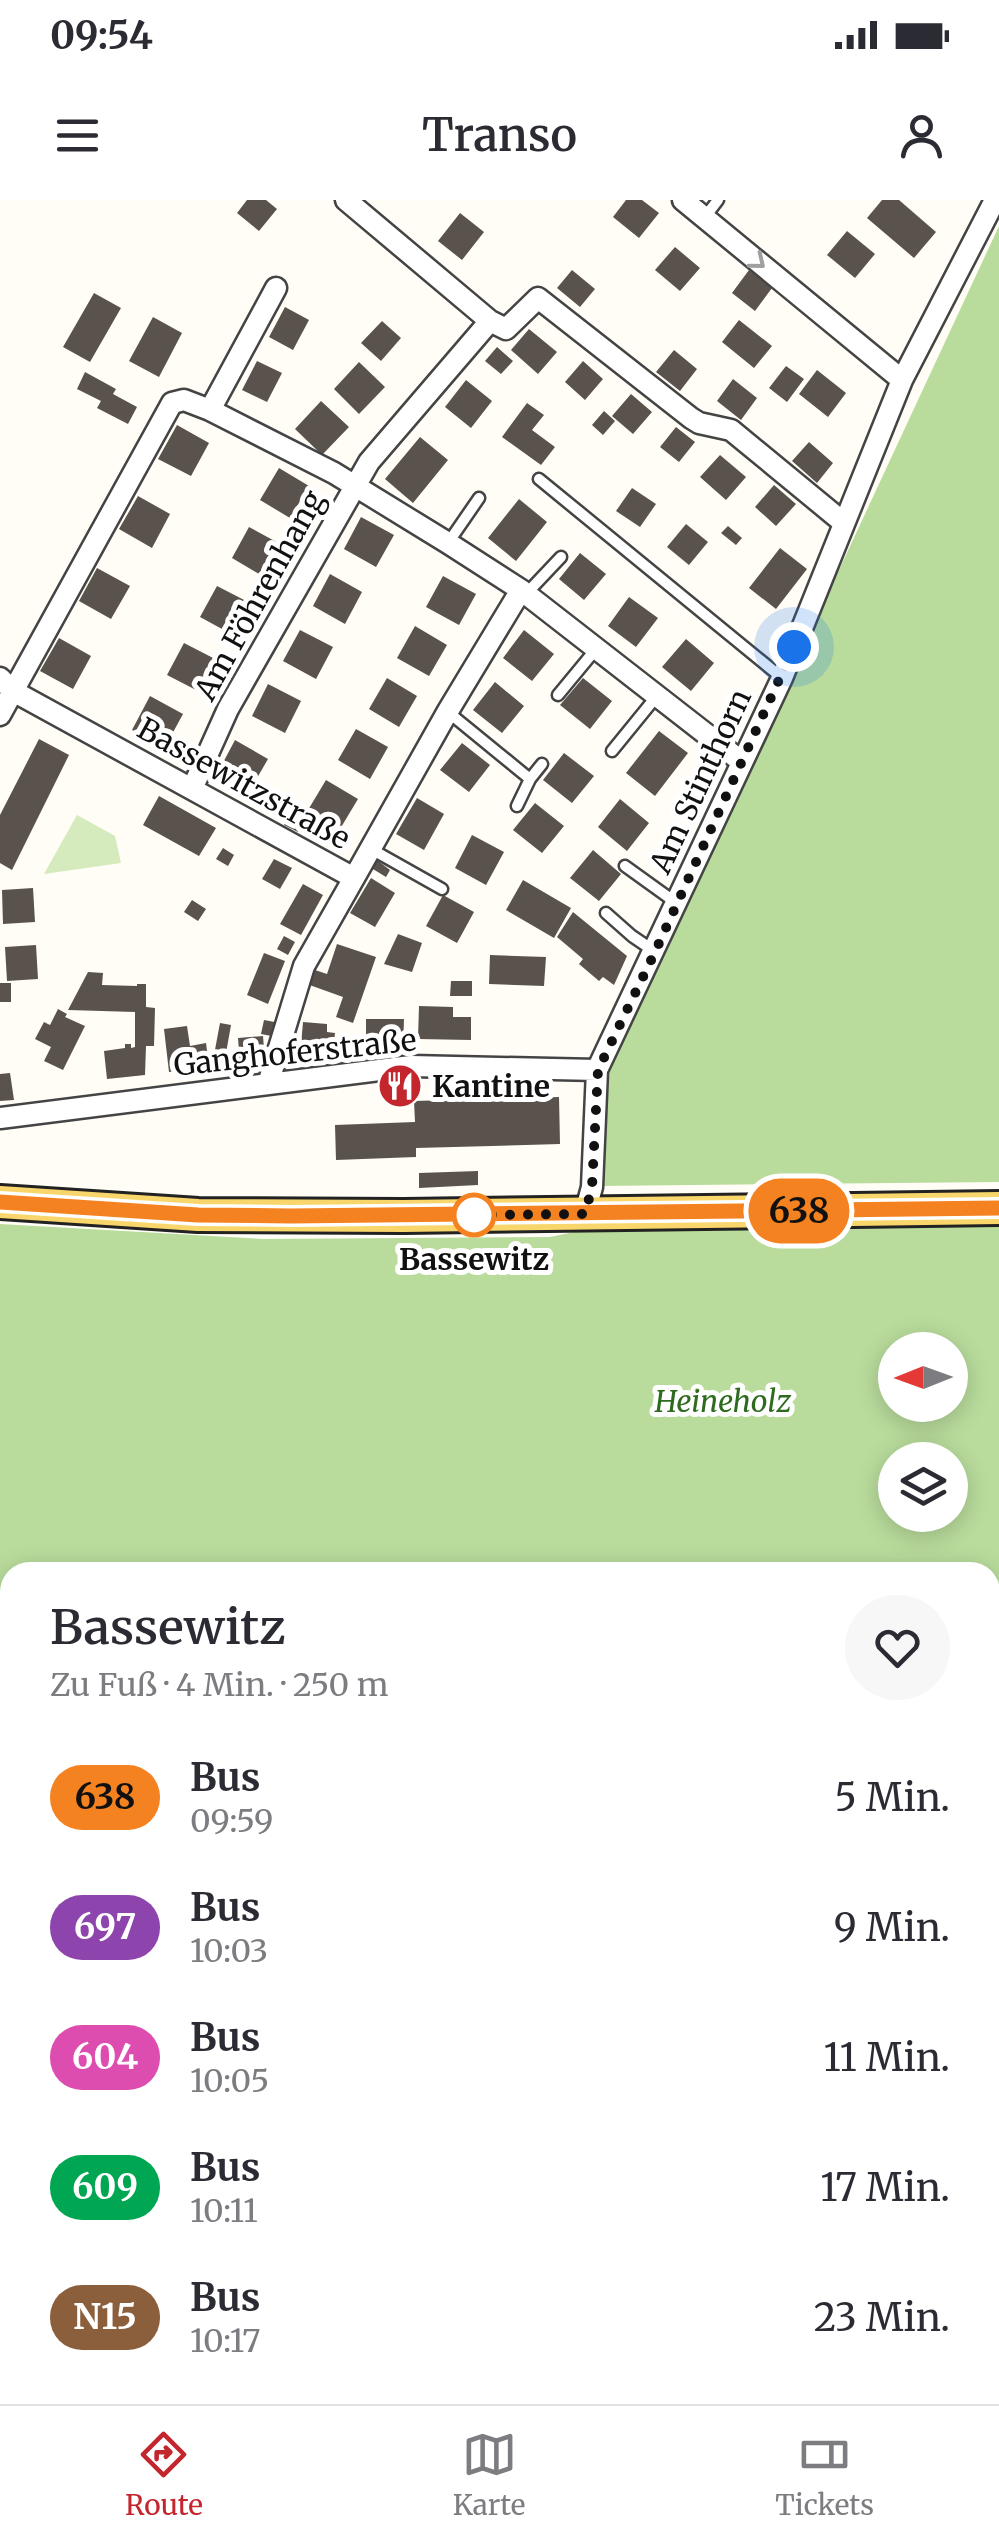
<!DOCTYPE html>
<html lang="de">
<meta charset="utf-8">
<style>
body{margin:0;font-family:Merriweather,serif;background:#f7f7f7;color:#2b2b33;height:100vh;display:flex;flex-direction:column;font-size:38px;white-space:nowrap}
*{box-sizing:border-box;margin:0}
p{font-size:32px;color:#7c7c81}
.icon{flex:none;width:55px;height:55px;fill:none;stroke:currentColor;stroke-width:2;stroke-linecap:round;stroke-linejoin:round}
.map{position:relative;flex:1;overflow:hidden}
.drawer{position:absolute;left:0px;top:1362px;width:1000px;height:842px;display:flex;flex-direction:column;background:#fff;border-radius:30px 30px 0 0;box-shadow:0 5px 25px #0003}
.drawer>*{flex:none}
.badge{padding:0 20px;border-radius:32px;font-size:35px;line-height:65px}
.needle{width:65px;rotate:269deg}
.fabs{position:absolute;left:878px;top:1132px;display:grid;gap:20px}
.fabs a{display:grid;place-items:center;width:90px;height:90px;border-radius:50%;background:#fff;box-shadow:0 5px 25px #0003;font-size:50px}
.you{position:absolute;width:50px;height:50px;margin:-25px;border:8px solid #fff;border-radius:50%;background:#1a73e8;box-shadow:0 0 0 15px #1a73e833}
.map>.badge{position:absolute;translate:-50% -50%;box-shadow:0 0 0 5px #fff}
.round{display:grid;place-items:center;flex:none;width:105px;height:105px;border-radius:52px;background:#f7f7f7}
.head{display:flex;align-items:center;justify-content:space-between;height:170px;padding:0 50px}
h1{font-size:48px;font-weight:600;line-height:75px}
ul{padding:0;list-style:none}
li{display:flex;align-items:center;gap:30px;height:130px;padding:0 50px}
li div{flex:1}
li b{display:block;font-size:38px}
li em{font-style:normal}
li .badge{min-width:110px;font-weight:700;text-align:center}
.status{display:flex;justify-content:space-between;align-items:center;height:70px;padding:0 50px;background:#fff;direction:ltr}
.status svg{height:28px;fill:currentColor}
header{display:flex;justify-content:space-between;align-items:center;height:130px;padding:0 50px;background:#fff;font-size:45px;font-weight:600}
.tab-bar{display:flex;justify-content:space-around;align-items:center;height:140px;border-top:2px solid #e1e1e2;background:#fff;font-size:28px;color:#7c7c81}
.tab-bar a{display:grid;justify-items:center;gap:5px}
.tab-bar .on{color:#c4262e}
.map>svg:first-child{display:block}
.green{fill:#d5ebbd}
.forest{fill:#b9dc9c;fill-rule:evenodd}
.building{fill:#5a524d}
.lines{fill:none;stroke-linecap:round;stroke-linejoin:round}
.lane-casing{stroke:#444;stroke-width:15}
.street-casing{stroke:#444;stroke-width:25}
.primary-casing{stroke:#222;stroke-width:38}
.lane{stroke:#fff;stroke-width:10}
.street{stroke:#fff;stroke-width:20}
.primary{stroke:#f9d66b;stroke-width:32}
.oneway{stroke:#a0a0a0}
.line-casing{stroke:#fff;stroke-width:22}
.line{stroke:#f58220;stroke-width:15}
.walk{stroke:#111;stroke-width:10;stroke-dasharray:0 18}
.stop-dot{fill:#fff;stroke:#f58220;stroke-width:5}
.labels{text-anchor:middle;dominant-baseline:central;stroke-width:10;stroke-linejoin:round;paint-order:stroke}
.street-label{font-size:30px;fill:#111;stroke:#fff}
.poi-label{font-size:30px;font-weight:bold;fill:#111;stroke:#fff;text-anchor:start}
.stop-label{font-size:30px;font-weight:bold;fill:#111;stroke:#fff}
.park-label{font-size:30px;font-style:italic;fill:#2f6b1f;stroke:#fff}
</style>
<div class="status"><b>09:54</b><svg viewBox="0 0 49 12"><path d="M0 12V9h3v3zM5 12V6h3v6zM10 12V3h3v9zM15 12V0h3v12zM26 1h20v11H26zM47 4h2v5h-2z"/></svg></div>
<header><svg class="icon" aria-label="menu" viewBox="0 0 24 24"><path d="M4 6h16M4 12h16M4 18h16"/></svg>Transo<svg class="icon" aria-label="person" viewBox="0 0 24 24"><circle cx="12" cy="8" r="4"/><path d="M4 21q1-7 8-7t8 7"/></svg></header>
<div class="map">
<svg width="999" height="2204" viewBox="0 0 999 2204">
<rect width="100%" height="100%" fill="#fffdf5"/>
<!-- green -->
<path class="green" d="M 77,615 L 115,636 L 121,663 L 44,674 Z"/>
<!-- forest -->
<path class="forest" d="M 999,26 L 999,982 L 598,986 L 610,862 Z
M 0,1024 L 264,1039 L 550,1037 L 579,1031 L 999,1026 L 999,2204 L 0,2204 ZM 895,1150 L 950,1150 L 950,1205 L 895,1205 ZM 895,1260 L 950,1260 L 950,1315 L 895,1315 ZM 10,1372 L 990,1372 L 990,2195 L 10,2195 Z"/>
<!-- building -->
<path class="building" d="M 247,0 L 266,0 L 277,9 L 259,31 L 237,13 Z
M 626,0 L 642,0 L 659,13 L 639,38 L 613,17 Z
M 882,0 L 899,0 L 936,32 L 914,58 L 867,18 Z
M 460,13 L 484,32 L 462,60 L 438,41 Z
M 847,31 L 875,54 L 855,78 L 827,55 Z
M 675,47 L 700,68 L 680,91 L 655,70 Z
M 572,70 L 595,89 L 580,107 L 557,88 Z
M 749,70 L 772,88 L 755,111 L 732,93 Z
M 94,93 L 121,108 L 90,162 L 63,147 Z
M 285,107 L 309,120 L 293,150 L 269,137 Z
M 153,117 L 182,133 L 159,177 L 129,161 Z
M 739,120 L 772,146 L 754,168 L 722,142 Z
M 382,121 L 401,138 L 381,161 L 361,143 Z
M 529,129 L 557,152 L 538,174 L 511,150 Z
M 497,147 L 513,161 L 501,174 L 485,161 Z
M 674,150 L 697,169 L 680,191 L 656,172 Z
M 257,161 L 282,173 L 267,202 L 242,190 Z
M 583,161 L 603,179 L 585,200 L 565,182 Z
M 359,162 L 385,187 L 359,214 L 334,189 Z
M 786,166 L 804,179 L 787,202 L 769,188 Z
M 817,170 L 846,193 L 828,217 L 799,194 Z
M 85,172 L 116,189 L 113,194 L 137,207 L 128,224 L 97,208 L 101,201 L 77,189 Z
M 733,179 L 757,198 L 741,220 L 717,201 Z
M 466,180 L 492,201 L 471,228 L 445,207 Z
M 631,194 L 652,212 L 633,234 L 612,216 Z
M 321,201 L 349,227 L 322,255 L 295,229 Z
M 527,203 L 544,215 L 532,230 L 555,247 L 541,265 L 502,237 Z
M 604,211 L 615,221 L 603,235 L 592,225 Z
M 177,225 L 209,243 L 191,276 L 158,259 Z
M 676,227 L 695,242 L 679,262 L 660,247 Z
M 420,237 L 448,260 L 413,303 L 385,279 Z
M 809,242 L 833,263 L 817,283 L 792,261 Z
M 720,255 L 746,277 L 726,300 L 700,277 Z
M 279,268 L 309,286 L 290,318 L 260,300 Z
M 774,285 L 796,304 L 776,326 L 755,307 Z
M 632,288 L 656,304 L 640,327 L 616,311 Z
M 138,296 L 170,314 L 152,348 L 119,329 Z
M 519,299 L 547,322 L 516,361 L 488,338 Z
M 361,317 L 394,335 L 376,367 L 344,349 Z
M 686,324 L 708,342 L 689,365 L 667,347 Z
M 728,326 L 742,338 L 736,345 L 721,333 Z
M 249,327 L 282,345 L 264,377 L 232,358 Z
M 780,348 L 807,369 L 776,409 L 749,388 Z
M 580,353 L 606,374 L 584,400 L 559,379 Z
M 97,368 L 130,386 L 111,419 L 79,401 Z
M 330,374 L 362,392 L 345,424 L 313,406 Z
M 443,376 L 476,394 L 459,425 L 426,407 Z
M 217,386 L 250,403 L 233,435 L 200,417 Z
M 629,397 L 658,418 L 636,447 L 608,426 Z
M 415,426 L 447,445 L 429,476 L 397,458 Z
M 300,430 L 333,447 L 316,479 L 283,461 Z
M 524,430 L 554,454 L 532,481 L 503,458 Z
M 59,438 L 91,456 L 73,489 L 40,471 Z
M 686,439 L 714,463 L 691,491 L 662,467 Z
M 184,443 L 217,460 L 200,492 L 167,475 Z
M 387,478 L 417,496 L 399,527 L 369,509 Z
M 583,478 L 612,501 L 590,529 L 560,505 Z
M 495,482 L 524,506 L 502,533 L 473,510 Z
M 268,484 L 301,501 L 285,533 L 252,516 Z
M 150,496 L 183,514 L 165,547 L 132,530 Z
M 356,529 L 388,547 L 370,579 L 338,560 Z
M 659,531 L 688,553 L 655,596 L 626,573 Z
M 39,539 L 69,555 L 12,670 L 0,663 L 0,615 Z
M 235,540 L 268,559 L 249,592 L 217,574 Z
M 462,543 L 490,565 L 469,592 L 440,570 Z
M 564,553 L 594,576 L 572,603 L 543,580 Z
M 326,580 L 358,599 L 340,629 L 308,610 Z
M 159,596 L 216,628 L 199,656 L 143,625 Z
M 417,598 L 444,614 L 424,650 L 396,634 Z
M 620,599 L 649,623 L 627,651 L 598,627 Z
M 535,603 L 564,626 L 542,653 L 513,630 Z
M 293,608 L 307,616 L 298,632 L 284,625 Z
M 472,635 L 504,652 L 486,685 L 455,668 Z
M 223,648 L 234,655 L 228,666 L 216,659 Z
M 593,650 L 621,674 L 599,701 L 570,678 Z
M 373,657 L 390,670 L 386,677 L 368,666 Z
M 274,659 L 292,668 L 280,689 L 262,679 Z
M 371,678 L 395,693 L 375,727 L 350,713 Z
M 523,680 L 571,708 L 554,738 L 506,710 Z
M 303,684 L 323,695 L 301,735 L 280,724 Z
M 33,688 L 35,722 L 3,724 L 2,690 Z
M 443,695 L 474,712 L 457,743 L 426,726 Z
M 192,700 L 206,709 L 198,721 L 184,712 Z
M 573,712 L 627,756 L 614,785 L 603,777 L 599,781 L 579,764 L 583,759 L 557,737 Z
M 398,734 L 422,743 L 412,772 L 384,764 Z
M 284,736 L 295,742 L 288,755 L 277,749 Z
M 337,744 L 376,757 L 353,823 L 336,817 L 343,797 L 304,783 L 309,768 L 327,774 Z
M 36,745 L 38,779 L 7,781 L 5,747 Z
M 264,753 L 285,761 L 268,804 L 247,795 Z
M 490,755 L 546,757 L 544,786 L 489,784 Z
M 88,772 L 103,773 L 102,785 L 137,786 L 137,784 L 146,784 L 146,807 L 155,808 L 154,846 L 146,846 L 145,875 L 107,879 L 104,851 L 125,848 L 125,844 L 131,844 L 131,848 L 135,847 L 135,812 L 68,810 Z
M 451,781 L 472,781 L 472,796 L 450,796 Z
M 0,783 L 11,783 L 11,802 L 0,802 Z
M 419,806 L 453,807 L 453,817 L 471,817 L 471,840 L 418,839 Z
M 58,809 L 67,814 L 65,817 L 85,826 L 63,870 L 44,861 L 51,847 L 35,839 L 44,822 L 50,825 Z
M 366,819 L 404,819 L 403,850 L 366,849 Z
M 264,820 L 280,823 L 277,837 L 261,834 Z
M 303,822 L 327,824 L 327,832 L 335,833 L 332,860 L 300,857 Z
M 220,823 L 231,825 L 226,853 L 214,855 Z
M 187,826 L 190,846 L 206,843 L 209,867 L 169,872 L 164,829 Z
M 263,836 L 265,861 L 240,864 L 238,838 Z
M 10,873 L 14,900 L 0,901 L 0,874 Z
M 559,897 L 560,944 L 416,948 L 416,957 L 336,960 L 335,925 L 415,922 L 414,901 Z
M 478,971 L 478,985 L 419,988 L 419,973 Z"/>
<g class="lines">
<defs>
<path id="lane" d="M 705,17 L 718,0
M 539,279 L 781,477
M 448,343 L 479,298
M 526,394 L 561,357
M 558,495 L 596,449
M 448,512 L 530,579 L 542,564
M 612,551 L 656,497
M 517,606 L 530,579
M 371,649 L 442,689
M 625,666 L 675,702
M 606,713 L 632,736 L 654,751"/>
<path id="street" d="M 683,0 L 902,180
M 490,121 L 506,129 L 538,98 L 691,218 L 699,223 L 731,230 L 844,323
M 210,210 L 276,88
M 0,478 L 13,491 L 354,678 L 304,766 L 268,884
M 0,515 L 172,203 L 184,200 L 210,210 L 334,273 L 448,343 L 521,390 L 742,562
M 192,589 L 228,509 L 369,262 L 490,121 L 346,0
M 354,678 L 448,511 L 521,390
M 0,918 L 411,866 L 597,870
M 585,1013 L 592,987 L 597,870 L 782,478 L 902,180 L 995,0"/>
<path id="primary" d="M 0,1002 L 198,1015 L 404,1016 L 999,1008"/>
</defs>
<!-- lane casing -->
<use href="#lane" class="lane-casing"/>
<!-- street casing -->
<use href="#street" class="street-casing"/>
<!-- primary casing -->
<use href="#primary" class="primary-casing"/>
<!-- lane -->
<use href="#lane" class="lane"/>
<!-- street -->
<use href="#street" class="street"/>
<!-- primary -->
<use href="#primary" class="primary"/>
</g>
<!-- one-way arrows -->
<defs><path id="oneway-chevron" d="M-2-3.5L2.5 0L-2 3.5" fill="none" stroke-width="1.6" stroke-linecap="round" stroke-linejoin="round" transform="scale(2.5)"/></defs>
<use class="oneway" href="#oneway-chevron" transform="translate(758 62) rotate(39)"/>
<g class="lines">
<defs>
<path id="line" d="M 0,1002 L 198,1015 L 291,1016 L 999,1008"/>
</defs>
<!-- line casing -->
<use href="#line" class="line-casing"/>
<!-- line -->
<use href="#line" class="line"/>
<!-- walk -->
<path class="walk" d="M 474,1015 L 585,1014 L 592,987 L 598,870 L 655,752 L 794,447"/>
</g>
<!-- icons -->
<defs>
<symbol id="restaurant-disc" viewBox="-11 -11 22 22"><circle r="9.5" fill="#c4262e" stroke="#fff"/><path d="M-5-6h1v4h1v-4h1v4h1v-4h1v5L-1.5 .5V6h-2V.5L-5-1ZM5-6V6H3V1.5H1.5Q1.5-4 5-6Z" fill="#fff"/></symbol>
</defs>
<g fill-rule="evenodd">
<use href="#restaurant-disc" x="375" y="861" width="50" height="50"/>
</g>
<!-- markers -->
<circle class="stop-dot" cx="474" cy="1015" r="20"/>
<g class="labels">
<!-- street labels -->
<g class="street-label">
<text transform="translate(259 395) rotate(-61)">Am Föhrenhang</text>
<text transform="translate(700 581) rotate(-65)">Am Stinthorn</text>
<text transform="translate(244 583) rotate(29)">Bassewitzstraße</text>
<text transform="translate(295 852) rotate(-6)">Ganghoferstraße</text>
</g>
<!-- poi labels -->
<g class="poi-label">
<text x="432" y="886">Kantine</text>
</g>
<!-- stop labels -->
<g class="stop-label">
<text x="474" y="1059">Bassewitz</text>
</g>
<!-- park labels -->
<g class="park-label">
<text x="723" y="1201">Heineholz</text>
</g>
</g>
</svg>
<div class="fabs">
<a><svg class="needle" viewBox="-14 -14 28 28"><path d="M0-13l5 13h-10z" fill="#e53935"/><path d="M0 13l5-13h-10z" fill="#7c7c81"/></svg></a>
<a><svg class="icon" aria-label="layers" viewBox="0 0 24 24"><path d="M12 4l9 5-9 5-9-5zM3 14l9 5 9-5"/></svg></a>
</div>
<div class="you" style="left:794px;top:447px"></div>
<b class="badge" style="left:799px;top:1011px;background:#f58220;color:#111">638</b>
<section class="drawer">
<div class="head"><div><h1>Bassewitz</h1><p>Zu Fuß · 4 Min. · 250 m</p></div><a class="round"><svg class="icon" aria-label="heart" viewBox="0 0 24 24"><path d="M12 20l-8-8c-3-5 5-10 8-4 3-6 11-1 8 4z"/></svg></a></div>
<ul>
<li><span class="badge" style="background:#f58220;color:#111">638</span><div><b>Bus</b><p>09:59</p></div><em>5 Min.</em></li>
<li><span class="badge" style="background:#8e44ad;color:#fff">697</span><div><b>Bus</b><p>10:03</p></div><em>9 Min.</em></li>
<li><span class="badge" style="background:#dd4daf;color:#fff">604</span><div><b>Bus</b><p>10:05</p></div><em>11 Min.</em></li>
<li><span class="badge" style="background:#00a651;color:#fff">609</span><div><b>Bus</b><p>10:11</p></div><em>17 Min.</em></li>
<li><span class="badge" style="background:#8b5e3c;color:#fff">N15</span><div><b>Bus</b><p>10:17</p></div><em>23 Min.</em></li>
</ul>
</section>
</div>
<nav class="tab-bar">
<a class="on"><svg class="icon" aria-label="directions" viewBox="0 0 24 24"><path d="M12 3l9 9-9 9-9-9zM9 14v-3h6M13 9l2 2-2 2"/></svg>Route</a>
<a><svg class="icon" aria-label="map" viewBox="0 0 24 24"><path d="M3 6l6-2 6 2 6-2v14l-6 2-6-2-6 2zM9 4v14M15 6v14"/></svg>Karte</a>
<a><svg class="icon" aria-label="tickets" viewBox="0 0 24 24"><path d="M3 7h18v10H3zM15 7v10"/></svg>Tickets</a>
</nav>
